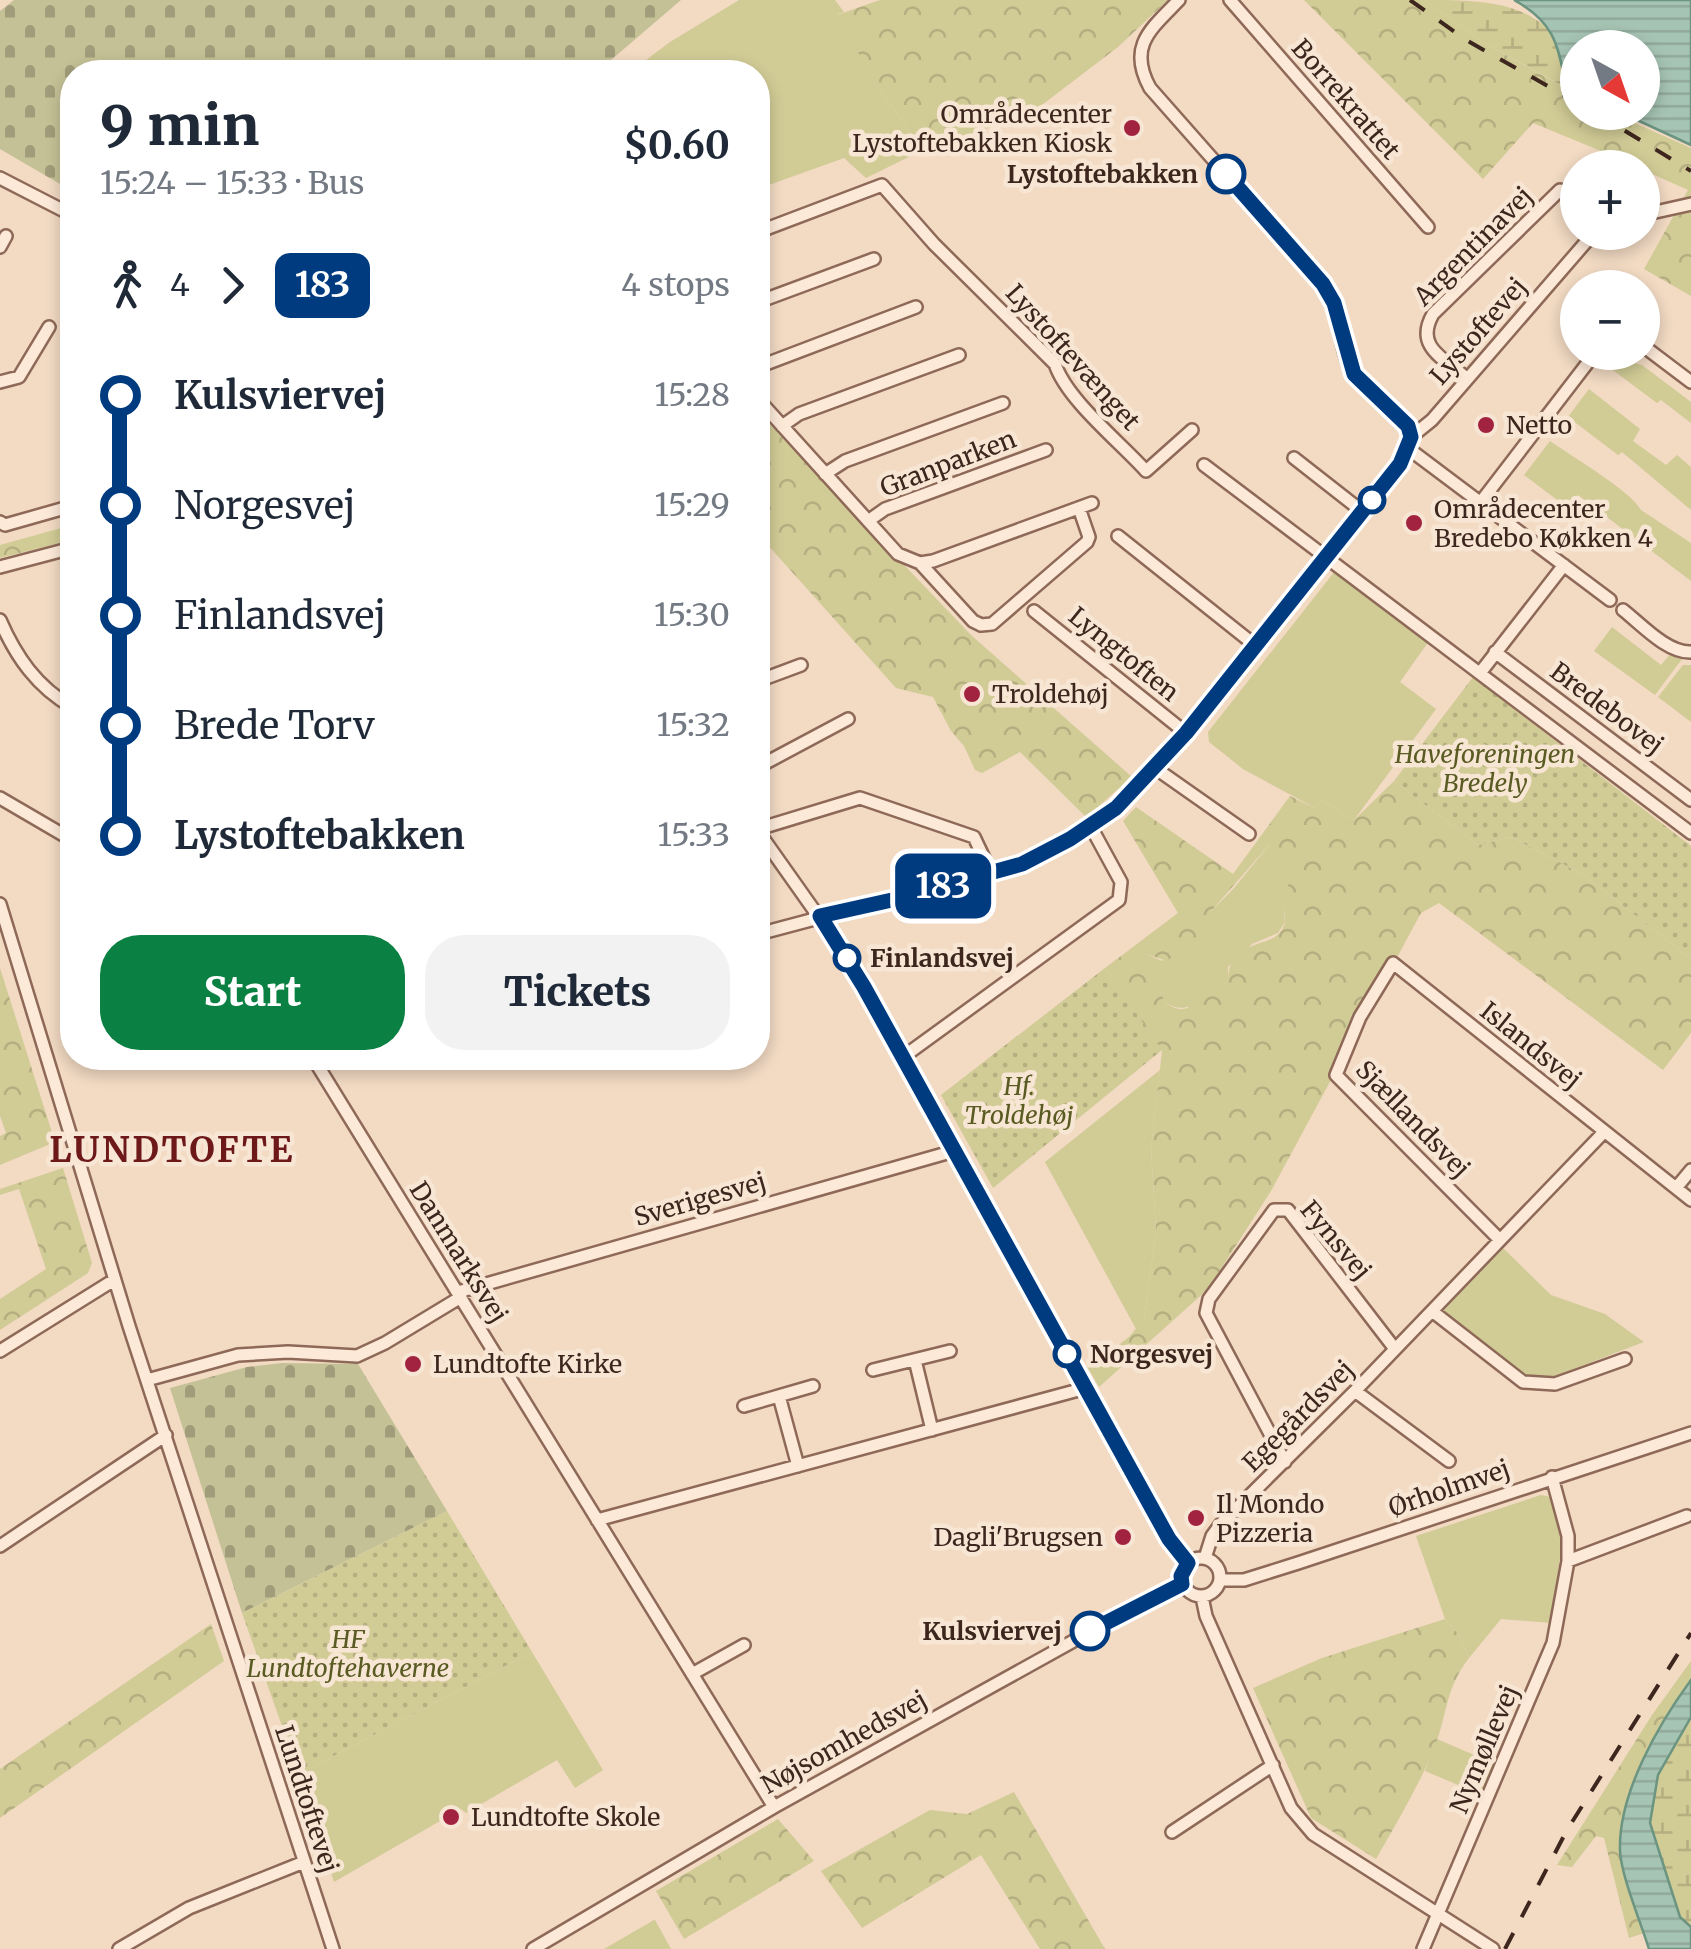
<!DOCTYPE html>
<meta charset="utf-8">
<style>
body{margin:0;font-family:Merriweather,serif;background:#f2f2f3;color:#1f2937;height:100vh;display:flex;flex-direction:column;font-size:38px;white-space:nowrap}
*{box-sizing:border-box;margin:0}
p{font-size:32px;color:#747a83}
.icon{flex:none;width:55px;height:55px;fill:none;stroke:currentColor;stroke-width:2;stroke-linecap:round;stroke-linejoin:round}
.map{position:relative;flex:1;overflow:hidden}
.drawer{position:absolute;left:60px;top:60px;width:710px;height:1010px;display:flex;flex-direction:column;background:#fff;border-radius:40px;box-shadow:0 5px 15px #0003}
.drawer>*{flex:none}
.badge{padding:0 20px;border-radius:15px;font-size:35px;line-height:65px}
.needle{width:65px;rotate:140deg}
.fabs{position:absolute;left:1560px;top:30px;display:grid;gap:20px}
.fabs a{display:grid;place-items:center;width:100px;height:100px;border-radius:50%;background:#fff;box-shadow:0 5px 15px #0003;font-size:50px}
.map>.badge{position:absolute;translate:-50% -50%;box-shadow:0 0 0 5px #fff}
.legs{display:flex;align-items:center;gap:15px;height:110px;padding:0 40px;font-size:32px}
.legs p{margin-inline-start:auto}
.headline{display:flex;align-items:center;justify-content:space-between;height:170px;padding:0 40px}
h1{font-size:55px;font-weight:800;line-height:75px}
.primary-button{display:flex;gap:20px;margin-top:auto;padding:20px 40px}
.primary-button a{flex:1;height:115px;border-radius:40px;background:#0b8043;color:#fff;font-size:40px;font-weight:800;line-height:115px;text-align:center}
.primary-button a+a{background:#f2f2f3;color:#1f2937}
ul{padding:0 40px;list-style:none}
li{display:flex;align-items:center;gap:35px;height:110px;font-size:38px}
li i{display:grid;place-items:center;width:15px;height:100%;margin:0 12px;background:currentColor}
li i::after{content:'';width:25px;height:25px;margin:-12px;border:8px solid;border-radius:50%;background:#fff}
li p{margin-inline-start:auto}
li:first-child i{background:linear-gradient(#0000 50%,currentColor 0)}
li:last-child i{background:linear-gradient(currentColor 50%,#0000 0)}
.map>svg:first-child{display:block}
.green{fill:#d1cb96}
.forest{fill:url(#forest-crowns);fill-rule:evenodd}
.wetland{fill:url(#wetland-marsh)}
.cemetery{fill:url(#cemetery-stones)}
.garden{fill:url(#garden-dots)}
.water{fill:url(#water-rules);stroke:#6b9481;stroke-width:2.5}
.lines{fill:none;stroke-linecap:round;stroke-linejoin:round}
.minor-casing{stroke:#8e6958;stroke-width:16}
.minor{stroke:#fce9d8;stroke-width:11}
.rail{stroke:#3d261d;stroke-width:4;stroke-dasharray:18 18;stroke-linecap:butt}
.line-1-casing{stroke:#fff;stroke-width:22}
.line-1{stroke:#003b80;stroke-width:15}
.poi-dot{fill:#a22340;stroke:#f8e6d4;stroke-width:4}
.stop-1-dot{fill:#fff;stroke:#003b80;stroke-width:5}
.labels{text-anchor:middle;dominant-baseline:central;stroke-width:9;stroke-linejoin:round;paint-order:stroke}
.street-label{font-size:25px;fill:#3d261d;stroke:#f8e6d4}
.poi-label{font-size:25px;fill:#3d261d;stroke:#f8e6d4;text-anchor:start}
.stop-label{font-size:25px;font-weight:bold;fill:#3d261d;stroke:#f8e6d4;text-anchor:end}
.park-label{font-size:25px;font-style:italic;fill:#595b22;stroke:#f8e6d4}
.district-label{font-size:35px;font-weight:bold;letter-spacing:2.5px;fill:#6d191a;stroke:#f8e6d4}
</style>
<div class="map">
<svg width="1691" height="1949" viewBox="0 0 1691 1949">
<defs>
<pattern id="forest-crowns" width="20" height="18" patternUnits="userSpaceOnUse" patternTransform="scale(2.5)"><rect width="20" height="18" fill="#d1cb96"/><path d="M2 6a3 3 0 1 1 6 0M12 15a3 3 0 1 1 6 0" fill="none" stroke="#b4ae81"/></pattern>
<pattern id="wetland-marsh" width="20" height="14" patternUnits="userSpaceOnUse" patternTransform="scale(2.5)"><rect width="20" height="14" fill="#d1cb96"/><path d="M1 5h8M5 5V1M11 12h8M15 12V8" fill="none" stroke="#b4ae81"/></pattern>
<pattern id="cemetery-stones" width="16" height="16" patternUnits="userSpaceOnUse" patternTransform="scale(2.5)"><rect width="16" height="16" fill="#c5c196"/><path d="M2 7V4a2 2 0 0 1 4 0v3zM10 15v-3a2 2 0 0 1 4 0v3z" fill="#a19d7a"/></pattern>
<pattern id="garden-dots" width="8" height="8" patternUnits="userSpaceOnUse" patternTransform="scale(2.5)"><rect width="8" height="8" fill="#d1cb96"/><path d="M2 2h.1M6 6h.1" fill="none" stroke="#b4ae81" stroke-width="1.8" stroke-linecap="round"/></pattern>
<pattern id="water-rules" width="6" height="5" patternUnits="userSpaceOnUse" patternTransform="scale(2.5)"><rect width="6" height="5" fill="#a6c4b4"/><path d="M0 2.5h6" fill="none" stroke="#90a89a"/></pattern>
</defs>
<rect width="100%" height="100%" fill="#f2dac3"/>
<!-- green -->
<path class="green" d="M 739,0 L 835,0 L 844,12 L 838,14 L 877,86 L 923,150 L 866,178 L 844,158 L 758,189 L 758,72 L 630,72 L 670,42 Z
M 1620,360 L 1642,365 L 1691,402 L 1691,423 L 1661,400 L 1657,403 L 1606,365 Z
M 1589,389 L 1640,429 L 1633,441 L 1666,465 L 1677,455 L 1691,467 L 1691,510 L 1622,452 L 1618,455 L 1568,417 Z
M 1550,441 C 1571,456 1631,491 1641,510 L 1691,543 L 1691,581 L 1578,495 L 1568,508 L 1524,475 Z
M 1335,571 L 1429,641 L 1400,682 L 1436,709 L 1354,820 L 1322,800 L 1315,808 L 1243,769 L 1209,742 L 1208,732 Z
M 1612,627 L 1661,665 L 1671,653 L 1682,659 L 1655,695 L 1594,651 Z
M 1683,665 L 1691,665 L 1691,722 L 1658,697 Z
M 1270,844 L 1291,866 L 1292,878 L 1283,906 L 1285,922 L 1278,933 L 1252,944 L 1228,967 L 1228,981 L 1223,985 C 1205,997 1187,1017 1166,1003 L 1141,960 L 1146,954 L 1162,961 L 1234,888 Z
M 1160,1070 L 1151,1149 L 1156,1231 L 1144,1319 L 1136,1329 L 1045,1162 Z
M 1503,1248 L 1551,1295 L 1605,1314 L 1644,1342 L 1550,1378 L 1536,1378 L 1522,1373 L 1442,1312 Z
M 1541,1495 L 1551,1497 L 1560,1534 L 1560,1558 L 1551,1623 L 1501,1619 L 1469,1658 L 1459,1635 L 1445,1619 L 1416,1536 Z
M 532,1652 L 603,1770 L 575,1788 L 557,1760 L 466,1813 L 461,1809 L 334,1882 L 299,1774 Z
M 1437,1739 L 1495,1764 L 1482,1795 L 1425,1771 Z
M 655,1920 L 671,1949 L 604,1949 L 654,1920 Z"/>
<!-- forest -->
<path class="forest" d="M 880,0 L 1168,0 L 1118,47 L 1030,114 L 923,150 L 877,86 L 837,15 Z
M 1304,0 L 1425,0 L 1486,44 L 1577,94 L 1578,112 L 1612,113 L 1691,148 L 1691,296 L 1644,269 L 1688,190 L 1643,170 L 1642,168 L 1533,123 L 1483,179 Z
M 758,412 L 971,635 L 1132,777 L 1086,817 L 1020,752 L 982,773 L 975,770 L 964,746 L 951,731 L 933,697 L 896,688 L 758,534 Z
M 72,525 L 72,540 L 0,558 L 0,545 Z
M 1394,781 L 1478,845 L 1511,837 L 1584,875 L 1691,959 L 1691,1033 L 1663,1070 L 1439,903 L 1421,913 L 1271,1191 L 1208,1289 L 1099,1387 L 1088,1368 L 1129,1337 L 1144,1319 L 1156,1231 L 1151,1149 L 1162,1051 L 1105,968 L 1178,913 L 1123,821 L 1136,807 L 1233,874 L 1290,796 L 1315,808 L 1322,800 L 1354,820 ZM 1269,845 L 1291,866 C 1292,881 1285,891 1283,906 C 1283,911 1286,917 1285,922 C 1278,954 1229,932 1228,981 L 1224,984 L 1201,984 L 1192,991 L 1188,1008 C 1179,1010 1174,1009 1166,1003 L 1142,960 L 1146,954 L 1167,961 L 1201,934 L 1206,917 Z
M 0,968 L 55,1142 L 0,1165 L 0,1136 L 6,1133 L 0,1116 Z
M 63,1168 L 92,1263 L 88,1273 L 0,1330 L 0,1299 L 46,1269 L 19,1189 L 0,1195 L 0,1189 Z
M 1445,1619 L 1459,1635 L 1469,1658 C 1445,1689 1448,1712 1435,1746 C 1419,1786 1397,1822 1376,1859 L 1311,1818 L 1253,1688 L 1322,1658 Z
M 211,1624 L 224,1661 L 0,1818 L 0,1769 Z
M 1691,1661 L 1691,1680 L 1659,1733 L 1620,1854 L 1644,1933 L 1629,1938 L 1604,1838 L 1596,1836 L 1572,1867 L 1557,1865 L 1652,1715 Z
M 1014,1792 L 1105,1949 L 1040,1949 L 981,1855 L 862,1928 L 821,1871 L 930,1810 L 967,1814 Z
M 778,1819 L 814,1861 L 684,1939 L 656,1891 Z"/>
<!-- wetland -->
<path class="wetland" d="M 1425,0 C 1476,0 1532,0 1559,43 C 1563,53 1563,70 1565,82 L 1561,85 L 1486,44 Z
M 1691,1717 L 1691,1927 L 1680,1917 L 1650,1823 L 1658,1775 Z"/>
<!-- cemetery -->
<path class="cemetery" d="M 14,0 L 681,0 L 597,72 L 72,72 L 72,191 L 0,149 L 0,11 Z
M 282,1363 L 358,1364 L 447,1511 L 242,1613 L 170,1388 L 247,1367 Z"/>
<!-- garden -->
<path class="garden" d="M 1473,677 L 1691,846 L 1691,959 L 1584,875 L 1511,837 L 1478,845 L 1394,781 Z
M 1105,968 L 1162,1050 L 993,1188 L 941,1095 Z
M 447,1511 L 532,1652 L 299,1774 L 242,1613 Z"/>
<!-- water -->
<path class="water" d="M 1514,0 L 1691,0 L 1691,145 L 1622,113 L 1642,112 L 1642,48 L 1578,48 L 1577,90 L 1565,82 C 1558,42 1552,21 1514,0 Z
M 1691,1680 L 1691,1717 L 1658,1775 L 1650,1823 L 1680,1917 L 1691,1927 L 1691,1949 L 1649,1949 C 1641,1923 1621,1875 1620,1851 C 1618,1794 1658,1725 1691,1680 Z"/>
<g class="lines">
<defs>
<path id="minor" d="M 1179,0 C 1151,29 1127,46 1150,88 L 1323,284 C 1342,311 1337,345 1353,373 C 1369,399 1402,407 1411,437
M 1230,0 L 1428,227
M 0,178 L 72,215
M 1642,215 L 1691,204
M 758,232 L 882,185 L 934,244 L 1055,364 C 1067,400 1120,442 1146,471 L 1192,430
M 0,247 L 6,236
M 758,302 L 874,259
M 1642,345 L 1691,382
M 758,367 L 916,307
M 1466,378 C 1444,358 1414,347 1433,314 L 1560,190
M 0,382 L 19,377 L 49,327
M 758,399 L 898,554 L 920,563 L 933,561 L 1092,503
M 782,426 L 799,414 L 959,355
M 1409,449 L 1610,600
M 1294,458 L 1363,512
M 1204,465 L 1691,833
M 825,474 L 845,461 L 1003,403
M 1480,503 L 1596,352
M 868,521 L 885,509 L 1046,450
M 0,522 L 5,525 L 72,506
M 1118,536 L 1256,646
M 920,563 L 973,621 L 981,625 L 992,624 L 1087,542 L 1089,537 L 1079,508
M 0,567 L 72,548
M 1623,610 C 1642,625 1667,653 1691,652
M 1034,611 L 1186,733
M 758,614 L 760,613
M 0,620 C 16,657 37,687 72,707
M 1495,652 L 1691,800
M 1480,673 L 1564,565
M 758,681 L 801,665
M 758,767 L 848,719
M 1155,768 L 1249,834
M 0,798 L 72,840
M 758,829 L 860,798 L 974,837 L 991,873
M 758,831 L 845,954 L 1169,1539 L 1187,1563
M 0,904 L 129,1326 L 333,1949
M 758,934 L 1022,864 L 1091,827 L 1116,808 L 1155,768 L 1398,467 L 1411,437 L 1432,420 L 1586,242 L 1600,232
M 903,1057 L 1119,900 L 1121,882 L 1091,827
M 313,1058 L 774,1807
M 1676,1188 L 1691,1170
M 1500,1240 L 1336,1075 L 1360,1017 L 1393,963 L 1691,1200
M 458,1292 L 954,1151
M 1432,1311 L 1523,1382 L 1555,1384 L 1625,1359
M 0,1351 L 114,1280
M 915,1360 L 932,1430
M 873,1370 L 950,1351
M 147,1380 L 238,1355 L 288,1352 L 357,1356 L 385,1343 L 461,1297
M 1355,1391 L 1449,1461
M 779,1396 L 798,1466
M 744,1406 L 813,1386
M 1285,1462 L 1206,1313 L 1209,1299 L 1274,1210 L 1288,1210 L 1395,1349
M 597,1520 L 1086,1388
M 0,1546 L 166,1435
M1182 1577a19 19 0 1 1 38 0a19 19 0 1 1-38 0Z
M 1205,1558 L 1212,1536 L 1220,1525 L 1355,1391 L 1604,1132
M 1568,1561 L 1687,1516
M 1220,1580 L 1244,1580 L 1298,1563 L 1691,1433
M 1202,1597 L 1206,1616 L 1291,1808 L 1313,1834 L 1493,1949
M 692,1674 L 744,1645
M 1172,1832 L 1273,1765
M 119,1949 L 189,1908 L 304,1862
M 533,1949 L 774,1807 L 1151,1598 L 1182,1584
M 1423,1949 L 1553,1643 L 1568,1561 L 1568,1536 L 1552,1477"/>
</defs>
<!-- minor casing -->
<use href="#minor" class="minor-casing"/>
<!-- minor -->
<use href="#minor" class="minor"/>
<!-- rail -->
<path class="rail" d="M 1410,0 L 1466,40 L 1578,103
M 1594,112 L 1691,171
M 1505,1949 L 1567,1830 L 1691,1633"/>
</g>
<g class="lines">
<defs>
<path id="line-1" d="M 1090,1631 L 1182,1584 L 1181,1576 L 1188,1563 L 1169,1539 L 864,987 L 820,916 L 892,900 L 1022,864 L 1070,839 L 1116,808 L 1186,733 L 1400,464 L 1411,437 L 1408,426 L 1354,374 L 1334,303 L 1323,284 L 1226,174"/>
</defs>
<!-- line-1 casing -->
<use href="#line-1" class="line-1-casing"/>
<!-- line-1 -->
<use href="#line-1" class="line-1"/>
</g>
<!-- markers -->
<g class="poi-dot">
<circle cx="1132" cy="128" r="10"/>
<circle cx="1486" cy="425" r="10"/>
<circle cx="1414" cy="523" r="10"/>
<circle cx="972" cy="694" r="10"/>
<circle cx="413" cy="1364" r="10"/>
<circle cx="1196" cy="1518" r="10"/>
<circle cx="1123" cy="1537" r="10"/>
<circle cx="451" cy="1817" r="10"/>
</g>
<g class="stop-1-dot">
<circle cx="1226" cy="174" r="18"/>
<circle cx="1372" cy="500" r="12"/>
<circle cx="847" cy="958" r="12"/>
<circle cx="1067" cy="1354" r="12"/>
<circle cx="1090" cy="1631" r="18"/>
</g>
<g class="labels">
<!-- street labels -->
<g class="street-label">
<text transform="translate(1346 99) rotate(49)">Borrekrattet</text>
<text transform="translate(1473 246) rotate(-45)">Argentinavej</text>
<text transform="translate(1478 331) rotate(-49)">Lystoftevej</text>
<text transform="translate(1073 357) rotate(48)">Lystoftevænget</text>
<text transform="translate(948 463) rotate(-21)">Granparken</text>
<text transform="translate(1124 654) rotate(39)">Lyngtoften</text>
<text transform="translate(1607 708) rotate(37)">Bredebovej</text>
<text transform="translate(1531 1045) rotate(39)">Islandsvej</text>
<text transform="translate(1413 1119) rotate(46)">Sjællandsvej</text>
<text transform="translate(700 1199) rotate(-16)">Sverigesvej</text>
<text transform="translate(1336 1240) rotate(50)">Fynsvej</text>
<text transform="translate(459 1252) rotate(58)">Danmarksvej</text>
<text transform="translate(1298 1416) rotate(-45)">Egegårdsvej</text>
<text transform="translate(1449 1488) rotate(-19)">Ørholmvej</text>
<text transform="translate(844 1742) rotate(-29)">Nøjsomhedsvej</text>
<text transform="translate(1484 1749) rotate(-67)">Nymøllevej</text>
<text transform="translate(307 1799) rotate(72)">Lundtoftevej</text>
</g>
<!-- poi labels -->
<g class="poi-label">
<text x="1112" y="114" text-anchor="end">Områdecenter<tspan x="1112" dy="29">Lystoftebakken Kiosk</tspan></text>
<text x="1506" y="425">Netto</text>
<text x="1434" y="509">Områdecenter<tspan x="1434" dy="29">Bredebo Køkken 4</tspan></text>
<text x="992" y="694">Troldehøj</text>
<text x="433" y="1364">Lundtofte Kirke</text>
<text x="1216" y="1504">Il Mondo<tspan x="1216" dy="29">Pizzeria</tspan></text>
<text x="1103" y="1537" text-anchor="end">Dagli'Brugsen</text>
<text x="471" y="1817">Lundtofte Skole</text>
</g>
<!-- stop labels -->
<g class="stop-label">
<text x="1198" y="174">Lystoftebakken</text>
<text x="870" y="958" text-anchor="start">Finlandsvej</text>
<text x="1090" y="1354" text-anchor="start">Norgesvej</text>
<text x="1062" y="1631">Kulsviervej</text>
</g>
<!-- park labels -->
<g class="park-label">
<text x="1485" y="754">Haveforeningen<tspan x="1485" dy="29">Bredely</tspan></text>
<text x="1019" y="1086">Hf.<tspan x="1019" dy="29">Troldehøj</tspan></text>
<text x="348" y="1639">HF<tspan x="348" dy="29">Lundtoftehaverne</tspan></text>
</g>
<!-- district labels -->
<g class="district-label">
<text x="172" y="1150">LUNDTOFTE</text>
</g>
</g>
</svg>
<div class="fabs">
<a><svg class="needle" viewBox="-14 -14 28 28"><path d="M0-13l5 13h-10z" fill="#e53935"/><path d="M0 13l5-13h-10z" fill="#747a83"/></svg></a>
<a>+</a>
<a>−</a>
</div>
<b class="badge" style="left:943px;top:886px;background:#003b80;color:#fff">183</b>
<section class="drawer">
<div class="headline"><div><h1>9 min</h1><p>15:24 – 15:33 · Bus</p></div><b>$0.60</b></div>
<div class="legs"><svg class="icon" aria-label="walk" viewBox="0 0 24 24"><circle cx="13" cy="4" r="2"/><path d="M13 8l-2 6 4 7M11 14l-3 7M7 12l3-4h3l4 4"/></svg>4<svg class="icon" aria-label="forward" viewBox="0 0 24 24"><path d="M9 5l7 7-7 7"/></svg><b class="badge" style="background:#003b80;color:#fff">183</b><p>4 stops</p></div>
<ul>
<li><i style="color:#003b80"></i><b>Kulsviervej</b><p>15:28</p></li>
<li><i style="color:#003b80"></i><span>Norgesvej</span><p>15:29</p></li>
<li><i style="color:#003b80"></i><span>Finlandsvej</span><p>15:30</p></li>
<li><i style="color:#003b80"></i><span>Brede Torv</span><p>15:32</p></li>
<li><i style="color:#003b80"></i><b>Lystoftebakken</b><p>15:33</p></li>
</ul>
<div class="primary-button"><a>Start</a><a>Tickets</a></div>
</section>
</div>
